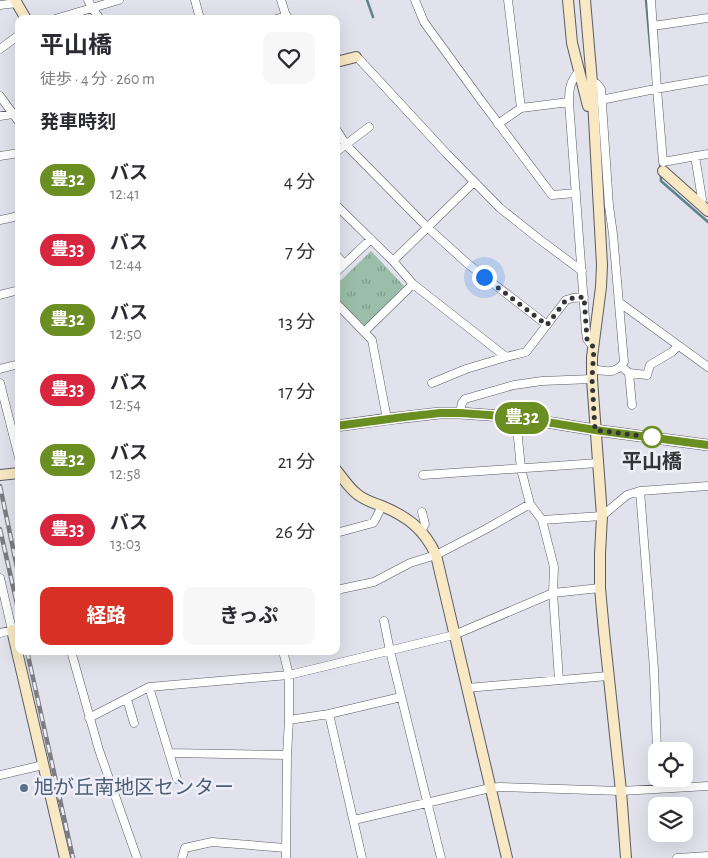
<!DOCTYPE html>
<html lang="ja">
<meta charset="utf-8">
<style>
body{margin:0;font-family:"Alegreya Sans","Noto Sans JP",sans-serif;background:#f7f7f7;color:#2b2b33;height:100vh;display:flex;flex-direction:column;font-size:19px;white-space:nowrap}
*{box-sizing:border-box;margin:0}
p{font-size:16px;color:#7c7c81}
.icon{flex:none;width:28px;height:28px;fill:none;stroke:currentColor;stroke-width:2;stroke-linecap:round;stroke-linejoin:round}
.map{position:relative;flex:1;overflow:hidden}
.details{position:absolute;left:15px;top:15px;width:325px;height:640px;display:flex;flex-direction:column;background:#fff;border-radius:10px;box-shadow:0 5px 20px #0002}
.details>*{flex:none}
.badge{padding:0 10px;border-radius:16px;font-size:18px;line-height:32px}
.fabs{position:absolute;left:648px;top:742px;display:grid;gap:10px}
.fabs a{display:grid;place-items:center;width:45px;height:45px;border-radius:10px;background:#fff;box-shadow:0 5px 20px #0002;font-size:25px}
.you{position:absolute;width:25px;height:25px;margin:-12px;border:4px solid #fff;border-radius:50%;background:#1a73e8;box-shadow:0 0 0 8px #1a73e833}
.map>.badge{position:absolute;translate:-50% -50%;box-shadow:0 0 0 2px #fff}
h2{padding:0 25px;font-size:19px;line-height:45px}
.round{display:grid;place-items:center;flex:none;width:52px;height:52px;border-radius:10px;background:#f7f7f7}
.overview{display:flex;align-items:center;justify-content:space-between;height:85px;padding:0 25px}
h1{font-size:24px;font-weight:700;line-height:38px}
.button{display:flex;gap:10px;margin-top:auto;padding:10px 25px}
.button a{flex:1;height:58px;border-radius:10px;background:#d93025;color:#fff;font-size:20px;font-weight:700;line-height:58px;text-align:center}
.button a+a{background:#f7f7f7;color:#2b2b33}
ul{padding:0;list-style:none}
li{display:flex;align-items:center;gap:15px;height:70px;padding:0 25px}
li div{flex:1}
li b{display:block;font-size:19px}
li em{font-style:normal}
li .badge{min-width:55px;font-weight:700;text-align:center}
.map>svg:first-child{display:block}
.grass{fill:url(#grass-tufts)}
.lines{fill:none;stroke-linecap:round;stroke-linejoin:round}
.stream{stroke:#5c848a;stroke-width:2.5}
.street-casing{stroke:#5a5b63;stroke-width:9}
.secondary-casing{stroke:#5a5b63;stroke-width:12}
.street{stroke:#fff;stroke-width:8}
.secondary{stroke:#f8e9c4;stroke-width:10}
.rail-casing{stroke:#7c7c82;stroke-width:4.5}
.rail{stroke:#eeeff8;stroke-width:2.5;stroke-dasharray:8;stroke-linecap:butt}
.line-casing{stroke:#fff;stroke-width:11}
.line{stroke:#6b8e23;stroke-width:8}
.walk{stroke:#343438;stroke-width:5;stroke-dasharray:0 9}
.stop-dot{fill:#fff;stroke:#6b8e23;stroke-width:2.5}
.service-dot{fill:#5c6f8a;stroke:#eeeff8;stroke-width:2}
.labels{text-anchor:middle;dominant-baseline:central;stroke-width:5;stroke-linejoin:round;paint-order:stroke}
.stop-label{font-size:20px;font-weight:bold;fill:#343438;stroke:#eeeff8}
.service-label{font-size:20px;fill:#4e5e75;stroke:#eeeff8;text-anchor:start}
</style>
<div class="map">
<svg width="708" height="858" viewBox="0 0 708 858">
<defs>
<pattern id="grass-tufts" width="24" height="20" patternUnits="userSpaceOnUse" patternTransform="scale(1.25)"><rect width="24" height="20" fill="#9abeaa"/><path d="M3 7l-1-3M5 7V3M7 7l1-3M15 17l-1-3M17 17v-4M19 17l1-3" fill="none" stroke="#7e9b8b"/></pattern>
</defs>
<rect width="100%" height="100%" fill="#e1e2eb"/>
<!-- grass -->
<path class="grass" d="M 371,251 L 404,286 L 366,327 L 336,298 L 336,285 Z"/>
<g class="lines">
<!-- stream -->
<path class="stream" d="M 367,0 L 373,17
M 646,0 L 651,56
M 660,161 L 661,181 L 708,222"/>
<defs>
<path id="street" d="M 88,0 L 92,8 L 100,19
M 195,0 L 200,19
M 281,0 L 287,19
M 415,0 L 424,22 L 480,99 L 552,195 L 576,193
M 651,0 L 657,89 L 663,162 L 708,154
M 0,5 L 17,3
M 55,19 L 119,0
M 276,19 L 287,16
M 653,26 L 708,18
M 0,49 L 19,35
M 356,57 L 359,59 L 447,154 L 500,208 L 539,239 L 582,271
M 579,71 C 570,82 569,88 569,102 L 586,332 L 587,339 L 594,348
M 592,82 L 597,84 L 601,89 L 609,206 L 613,234 L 624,362 C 616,375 604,371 592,369
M 0,96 L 19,122
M 601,100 L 650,90 L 708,80
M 521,108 L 569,102
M 0,116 L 13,114
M 498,124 L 521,108 L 508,0
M 336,129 L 346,145 L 427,227 L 468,264 L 547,325
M 336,152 L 369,127
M 0,156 L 19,153
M 695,156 L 702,199
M 336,205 L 393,261 L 413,284 L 506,357
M 0,220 L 19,216
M 336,255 L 344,264
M 393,261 L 474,182
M 336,272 L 371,239
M 0,295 L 19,290
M 336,303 L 372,340 L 387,419
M 620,303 L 708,367
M 364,332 L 413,284
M 621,366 L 629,373 L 647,375 L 650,365 L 672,352 L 678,346
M 0,369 L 19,364
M 629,373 L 632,405
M 0,383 L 19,458
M 432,383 L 466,369 L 506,357 L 526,352 L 566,300 L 573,298 L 584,297
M 460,413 L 462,403 L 465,399 L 514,385 L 542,381 L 592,379
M 516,417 L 521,469 L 530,504 L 542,520 L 554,567 L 553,593 L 559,680
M 423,475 L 598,463
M 640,491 L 654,669 L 657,751
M 542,520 L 602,516 L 627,495 L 640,491 L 708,486
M 421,531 L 425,524 L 422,512
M 336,533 L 373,523 L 375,520 L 382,506
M 0,578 L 12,630 L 0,633
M 336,592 L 341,589 L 374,582 L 410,563 L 436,555 L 486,529 L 530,504
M 384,621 L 390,651 L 441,858
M 71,651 L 99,750 L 137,858
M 149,687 L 177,779
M 467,688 L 608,676
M 127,699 L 134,723
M 329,714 L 362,858
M 89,718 L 149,687 L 289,675 L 454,635 L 553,593 L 600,588
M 289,720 L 329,714 L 401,697
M 169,753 L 287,755 L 289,720 L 289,675 L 283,651
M 0,775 L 43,765
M 658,779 L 659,789
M 354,820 L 490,788 L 499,787 L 621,791 L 708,786
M 182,858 L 185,848 L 212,842 L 286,848
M 286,858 L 287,755
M 677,858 L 708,856"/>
<path id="secondary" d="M 15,0 L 26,19
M 568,0 L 572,43 L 588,106
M 585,0 L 592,82 L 602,265 L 601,287 L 592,357 L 592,379 L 602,516 L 600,554 L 600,588 L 604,632 L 621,791 L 626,858
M 336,62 L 356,57
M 663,171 L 708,211
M 336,426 L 387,419 L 440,413 L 460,413 L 516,417 L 595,430 L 708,445
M 336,470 C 343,478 349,488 357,494 C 364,500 373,503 382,506 C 408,517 424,529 436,555 L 507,858
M 0,475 L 19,473
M 12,630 L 65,858"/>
</defs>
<!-- street casing -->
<use href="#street" class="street-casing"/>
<!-- secondary casing -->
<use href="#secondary" class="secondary-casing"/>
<!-- street -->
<use href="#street" class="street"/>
<!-- secondary -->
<use href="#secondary" class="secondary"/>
<defs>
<path id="rail" d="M 0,486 L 19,577
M 0,529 L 19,613
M 27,651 L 73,858"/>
</defs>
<!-- rail casing -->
<use href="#rail" class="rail-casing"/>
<!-- rail -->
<use href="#rail" class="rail"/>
</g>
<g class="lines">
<defs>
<path id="line" d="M 336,426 L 404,417 L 440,413 L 460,413 L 516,417 L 595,430 L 708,445"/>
</defs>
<!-- line casing -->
<use href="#line" class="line-casing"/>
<!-- line -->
<use href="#line" class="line"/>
<!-- walk -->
<path class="walk" d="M 484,277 L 547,325 L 566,300 L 573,298 L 584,297 L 587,339 L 594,348 L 592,379 L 595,430 L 657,438 L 652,437"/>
</g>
<!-- markers -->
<circle class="stop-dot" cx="652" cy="437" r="10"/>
<circle class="service-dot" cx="24" cy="788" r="5"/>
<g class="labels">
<!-- stop labels -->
<g class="stop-label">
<text x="652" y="462">平山橋</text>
</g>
<!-- service labels -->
<g class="service-label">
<text x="34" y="788">旭が丘南地区センター</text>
</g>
</g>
</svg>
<div class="fabs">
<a><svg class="icon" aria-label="locate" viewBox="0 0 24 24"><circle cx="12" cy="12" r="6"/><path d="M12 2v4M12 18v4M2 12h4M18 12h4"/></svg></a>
<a><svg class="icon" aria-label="layers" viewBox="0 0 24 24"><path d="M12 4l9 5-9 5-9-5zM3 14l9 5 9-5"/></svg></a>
</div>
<div class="you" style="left:484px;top:277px"></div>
<b class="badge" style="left:522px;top:418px;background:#6b8e23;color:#fff">豊32</b>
<section class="details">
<div class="overview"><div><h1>平山橋</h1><p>徒歩 · 4 分 · 260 m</p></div><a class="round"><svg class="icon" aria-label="heart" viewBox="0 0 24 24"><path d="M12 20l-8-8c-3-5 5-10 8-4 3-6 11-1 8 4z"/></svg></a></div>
<h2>発車時刻</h2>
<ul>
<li><span class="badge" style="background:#6b8e23;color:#fff">豊32</span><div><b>バス</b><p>12:41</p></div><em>4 分</em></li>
<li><span class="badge" style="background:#d7263d;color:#fff">豊33</span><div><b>バス</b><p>12:44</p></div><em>7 分</em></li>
<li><span class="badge" style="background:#6b8e23;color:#fff">豊32</span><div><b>バス</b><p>12:50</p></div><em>13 分</em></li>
<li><span class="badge" style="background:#d7263d;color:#fff">豊33</span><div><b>バス</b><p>12:54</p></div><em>17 分</em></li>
<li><span class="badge" style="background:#6b8e23;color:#fff">豊32</span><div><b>バス</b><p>12:58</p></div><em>21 分</em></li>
<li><span class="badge" style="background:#d7263d;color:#fff">豊33</span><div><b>バス</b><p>13:03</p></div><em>26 分</em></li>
</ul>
<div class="button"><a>経路</a><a>きっぷ</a></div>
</section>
</div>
